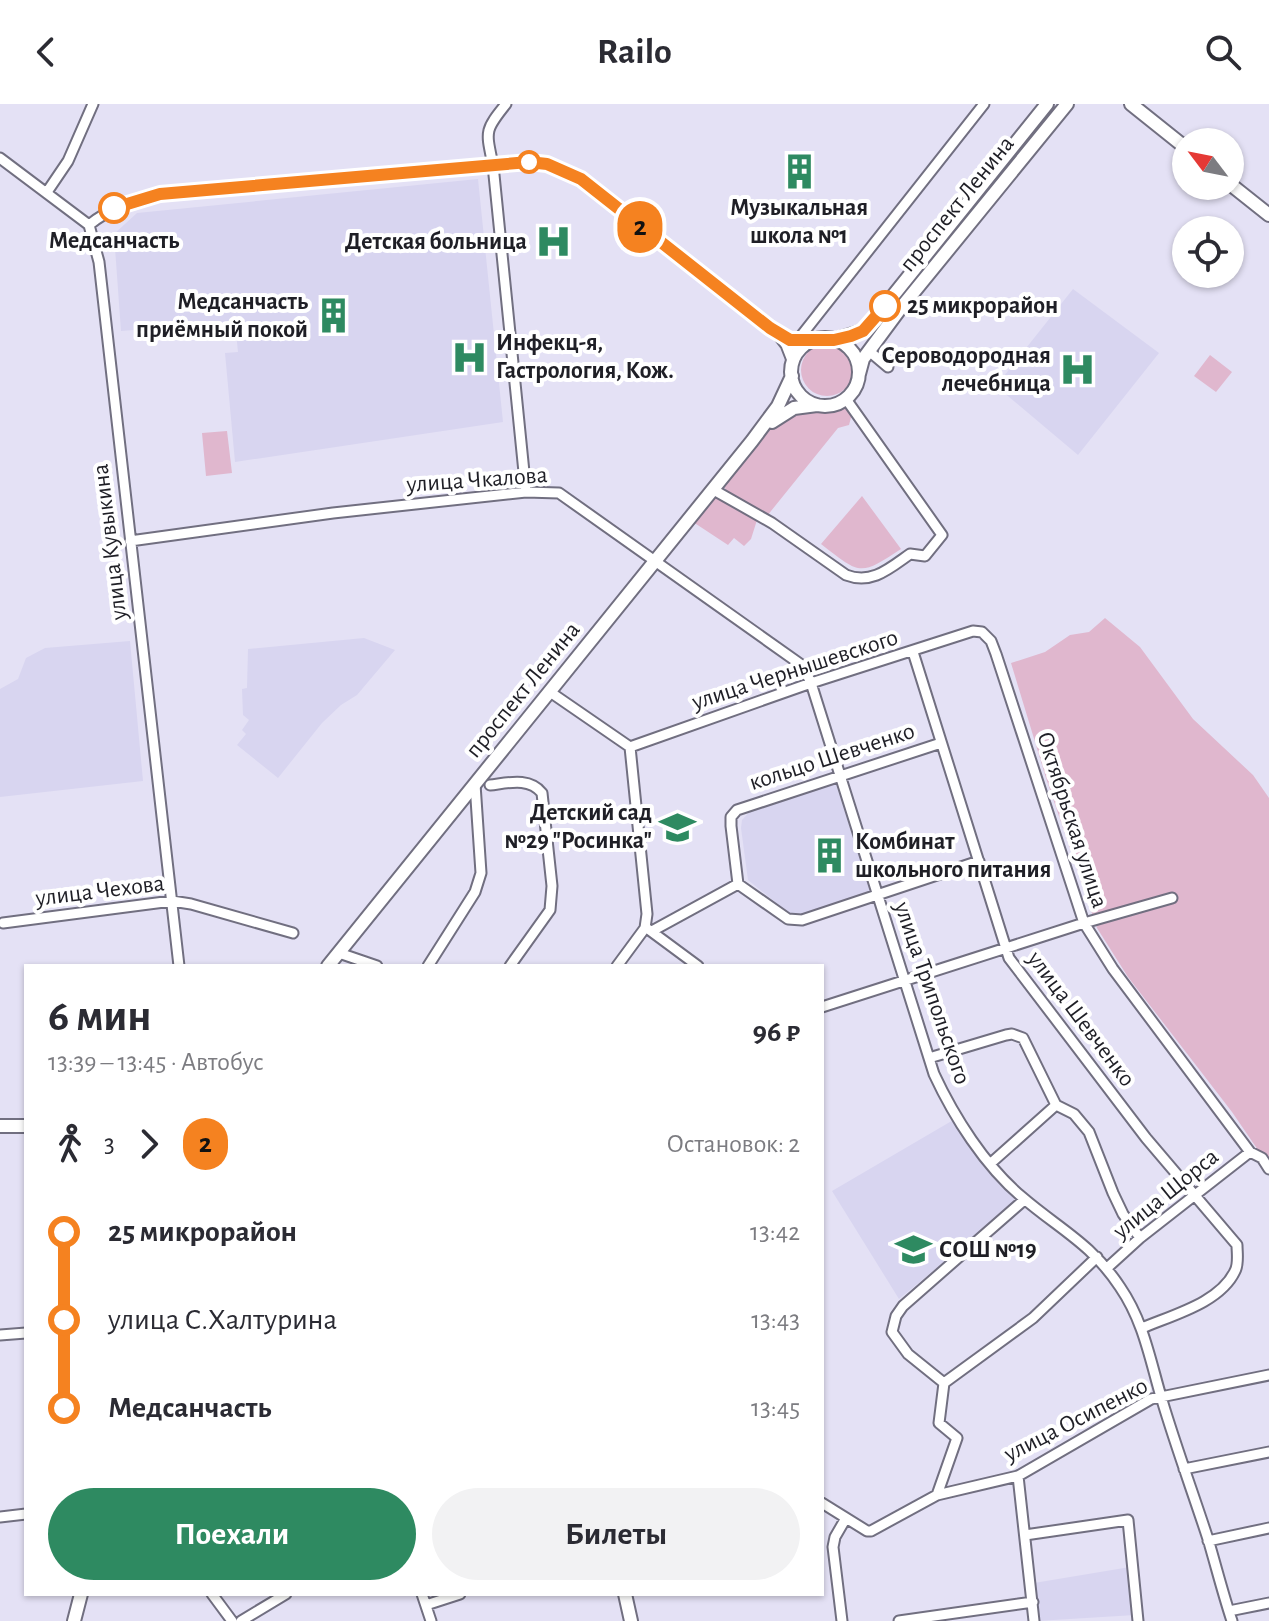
<!DOCTYPE html>
<html lang="ru">
<meta charset="utf-8">
<style>
body{margin:0;font-family:"Alegreya Sans",sans-serif;background:#f2f2f3;color:#2b2b33;height:100vh;display:flex;flex-direction:column;font-size:30px;white-space:nowrap}
*{box-sizing:border-box;margin:0}
p{font-size:26px;color:#7c7c81}
.icon{flex:none;width:44px;height:44px;fill:none;stroke:currentColor;stroke-width:2;stroke-linecap:round;stroke-linejoin:round}
.map{position:relative;flex:1;overflow:hidden}
.drawer{position:absolute;left:24px;top:860px;width:800px;height:632px;display:flex;flex-direction:column;background:#fff;border-radius:0px;box-shadow:0 2px 6px #0004}
.drawer>*{flex:none}
.badge{padding:0 16px;border-radius:26px;font-size:28px;line-height:52px}
.needle{width:52px;rotate:302deg}
.fabs{position:absolute;left:1172px;top:24px;display:grid;gap:16px}
.fabs a{display:grid;place-items:center;width:72px;height:72px;border-radius:50%;background:#fff;box-shadow:0 2px 6px #0004;font-size:40px}
.map>.badge{position:absolute;translate:-50% -50%;box-shadow:0 0 0 4px #fff}
.legs{display:flex;align-items:center;gap:12px;height:88px;padding:0 24px;font-size:26px}
.legs p{margin-inline-start:auto}
.headline{display:flex;align-items:center;justify-content:space-between;height:136px;padding:0 24px}
h1{font-size:44px;font-weight:700;line-height:60px}
.primary-button{display:flex;gap:16px;margin-top:auto;padding:16px 24px}
.primary-button a{flex:1;height:92px;border-radius:48px;background:#2e8a61;color:#fff;font-size:32px;font-weight:700;line-height:92px;text-align:center}
.primary-button a+a{background:#f2f2f3;color:#2b2b33}
ul{padding:0 24px;list-style:none}
li{display:flex;align-items:center;gap:28px;height:88px;font-size:30px}
li i{display:grid;place-items:center;width:12px;height:100%;margin:0 10px;background:currentColor}
li i::after{content:'';width:20px;height:20px;margin:-10px;border:6px solid;border-radius:50%;background:#fff}
li p{margin-inline-start:auto}
li:first-child i{background:linear-gradient(#0000 50%,currentColor 0)}
li:last-child i{background:linear-gradient(currentColor 50%,#0000 0)}
header{display:flex;justify-content:space-between;align-items:center;height:104px;padding:0 24px;background:#fff;font-size:36px;font-weight:700}
.map>svg:first-child{display:block}
.built{fill:#d8d5f0}
.green{fill:#e0b7ce}
.lines{fill:none;stroke-linecap:round;stroke-linejoin:round}
.minor-casing{stroke:#716f80;stroke-width:13}
.major-casing{stroke:#716f80;stroke-width:16}
.minor{stroke:#fff;stroke-width:9}
.major{stroke:#fff;stroke-width:12}
.line-1-casing{stroke:#fff;stroke-width:18}
.line-1{stroke:#f58220;stroke-width:12}
.stop-1-dot{fill:#fff;stroke:#f58220;stroke-width:4}
.labels{text-anchor:middle;dominant-baseline:central;stroke-width:8;stroke-linejoin:round;paint-order:stroke}
.street-label{font-size:24px;fill:#1f1f26;stroke:#fff}
.poi-label{font-size:24px;font-weight:bold;fill:#1f1f26;stroke:#fff;text-anchor:end}
.stop-label{font-size:24px;font-weight:bold;fill:#1f1f26;stroke:#fff}
</style>
<header><svg class="icon" aria-label="back" viewBox="0 0 24 24"><path d="M15 5l-7 7 7 7"/></svg>Railo<svg class="icon" aria-label="search" viewBox="0 0 24 24"><circle cx="10" cy="10" r="6"/><path d="M15 15l6 6"/></svg></header>
<div class="map">
<svg width="1269" height="1517" viewBox="0 0 1269 1517">
<rect width="100%" height="100%" fill="#e4e1f5"/>
<!-- built -->
<path class="built" d="M 478,75 L 503,318 L 235,358 L 225,249 L 238,248 L 235,218 L 121,227 L 114,130 L 137,109 Z
M 1073,185 L 1159,249 L 1078,351 L 996,282 Z
M 364,534 L 395,546 L 357,591 L 341,601 L 322,619 L 278,674 L 237,641 L 246,630 L 242,626 L 249,616 L 243,611 L 242,585 L 247,584 L 248,545 Z
M 130,537 L 143,677 L 0,693 L 0,585 L 18,575 L 26,554 L 45,544 Z
M 835,677 L 871,790 L 804,811 L 790,810 L 748,776 L 741,724 L 742,716 L 754,703 Z
M 955,1015 L 980,1055 L 1017,1098 L 899,1195 L 832,1087 Z
M 1130,1463 L 1135,1511 L 1037,1517 L 1034,1479 Z"/>
<!-- green -->
<path class="green" d="M801 266a26 26 0 1 1 52 0a26 26 0 1 1-52 0Z
M 1210,251 L 1232,268 L 1216,288 L 1194,272 Z
M 844,302 L 852,310 L 849,321 L 838,324 L 767,412 L 728,389 L 723,381 L 775,318 L 808,304 L 826,309 Z
M 227,327 L 232,369 L 206,372 L 202,329 Z
M 862,392 L 901,445 C 859,473 860,470 821,440 Z
M 713,394 L 724,396 L 757,416 L 751,435 L 744,442 L 734,434 L 728,441 L 693,418 Z
M 1105,514 L 1140,543 L 1193,615 L 1253,671 L 1269,694 L 1269,1062 L 1232,1008 L 1128,873 L 1097,824 L 1046,674 L 1011,559 L 1045,548 L 1070,531 L 1089,528 Z"/>
<g class="lines">
<defs>
<path id="minor" d="M 506,0 C 484,27 486,27 493,61 L 526,388
M 0,54 L 89,121 L 99,158 L 179,862
M 47,88 L 68,57 L 93,0
M 89,121 C 111,103 133,97 160,90 L 529,58 L 547,60 L 581,75 L 783,233 L 790,236 L 814,236
M 779,232 L 786,241 L 793,259
M 797,237 L 984,0
M 869,247 L 888,263
M 712,385 L 772,419 L 846,471 C 872,481 890,464 910,450 L 925,452 L 942,431 L 846,295
M 130,437 L 333,409 L 526,388 L 559,389 L 803,562 L 811,579 L 934,970 C 954,1013 985,1062 1022,1093 C 1059,1125 1091,1139 1120,1183 C 1144,1218 1150,1256 1162,1296 C 1176,1343 1193,1389 1208,1435 C 1216,1462 1223,1490 1232,1517
M 913,548 L 1009,854 L 1146,1034 L 1237,1141 C 1237,1149 1239,1160 1235,1167 C 1220,1199 1172,1211 1142,1224
M 553,590 L 630,643
M 941,639 L 737,706 L 731,713 L 731,722 L 738,780 L 788,815 L 802,816 L 979,757
M 630,643 L 811,579 L 973,527 L 982,528 L 991,537 L 996,550 L 1084,819 L 1113,865 L 1250,1048 L 1262,1054 L 1269,1065
M 490,681 C 508,679 529,673 542,689 L 552,782 L 550,806 L 510,862
M 3,819 L 172,797 L 191,800 L 293,829
M 648,825 L 698,862
M 652,827 L 738,780
M 339,849 L 377,862
M 428,862 L 475,788 L 481,769 L 475,680
M 617,862 L 645,824 L 647,810 L 630,643
M 822,903 L 1084,819 L 1172,794
M 929,954 L 1006,931 L 1012,930 L 1023,934 L 1056,1001 L 1074,1010 L 1089,1028 L 1113,1089 L 1123,1110 L 1140,1134
M 991,1059 L 1056,1001
M 1107,1164 L 1140,1134 L 1250,1048
M 0,1231 L 26,1229
M 944,1279 L 908,1250 L 892,1228 L 896,1212 L 903,1202 L 1024,1096
M 944,1279 L 1033,1214 L 1097,1153
M 1184,1365 L 1269,1348
M 1018,1372 L 1034,1517
M 937,1391 L 957,1334 L 939,1319 L 944,1279
M 822,1399 L 867,1427 L 871,1427 L 937,1391 L 1018,1372 L 1151,1295 L 1269,1271
M 0,1413 L 26,1410
M 1025,1431 L 1128,1416 L 1138,1517
M 1208,1437 L 1269,1424
M 212,1490 L 232,1517
M 422,1490 L 431,1517
M 426,1501 L 460,1490
M 1229,1507 L 1269,1499
M 241,1517 L 286,1490
M 842,1517 L 833,1443 L 835,1433 L 846,1414
M 899,1517 L 1033,1498"/>
<path id="major" d="M 1131,0 L 1186,44
M 1230,80 L 1269,111
M791 268a34 34 0 1 1 68 0a34 34 0 1 1-68 0Z
M 834,236 L 863,227 L 872,218 L 1047,0
M 859,270 L 863,255 L 900,205 L 1067,0
M 772,318 L 794,304 L 817,301
M 328,862 L 752,337 L 778,302 L 792,272
M 0,1022 L 26,1022
M 625,1490 L 631,1517
M 74,1517 L 81,1490"/>
</defs>
<!-- minor casing -->
<use href="#minor" class="minor-casing"/>
<!-- major casing -->
<use href="#major" class="major-casing"/>
<!-- minor -->
<use href="#minor" class="minor"/>
<!-- major -->
<use href="#major" class="major"/>
</g>
<g class="lines">
<defs>
<path id="line-1" d="M 114,104 L 160,90 L 529,58 L 547,60 L 581,75 L 770,224 L 790,236 L 834,236 L 851,232 L 863,227 L 885,202"/>
</defs>
<!-- line-1 casing -->
<use href="#line-1" class="line-1-casing"/>
<!-- line-1 -->
<use href="#line-1" class="line-1"/>
</g>
<!-- icons -->
<defs>
<symbol id="building-bare" viewBox="-9 -9 18 18"><path d="M-4-6H4V6H1V3H-1V6H-4ZM-2.5-4.3h1.7v1.8h-1.7ZM.8-4.3h1.7v1.8H.8ZM-2.5-1h1.7V.8h-1.7ZM.8-1h1.7V.8H.8Z" fill="#2e8a61" stroke="#fff" stroke-width="2.5" paint-order="stroke"/></symbol>
<symbol id="hospital-bare" viewBox="-9 -9 18 18"><path d="M-5-5h3v3.5h4V-5h3V5h-3V1.5h-4V5h-3Z" fill="#2e8a61" stroke="#fff" stroke-width="2.5" paint-order="stroke"/></symbol>
<symbol id="school-bare" viewBox="-9 -9 18 18"><path d="M0-5L7-2L0 1L-7-2ZM-4 1L0 2.5L4 1V4Q0 6-4 4Z" fill="#2e8a61" stroke="#fff" stroke-width="2.5" paint-order="stroke"/></symbol>
</defs>
<g fill-rule="evenodd">
<use href="#building-bare" x="774" y="42" width="51" height="51"/>
<use href="#hospital-bare" x="528" y="112" width="51" height="51"/>
<use href="#building-bare" x="308" y="186" width="51" height="51"/>
<use href="#hospital-bare" x="444" y="228" width="51" height="51"/>
<use href="#hospital-bare" x="1052" y="240" width="51" height="51"/>
<use href="#school-bare" x="652" y="698" width="51" height="51"/>
<use href="#building-bare" x="804" y="726" width="51" height="51"/>
<use href="#school-bare" x="888" y="1120" width="51" height="51"/>
</g>
<!-- markers -->
<g class="stop-1-dot">
<circle cx="529" cy="58" r="10"/>
<circle cx="114" cy="104" r="14"/>
<circle cx="885" cy="202" r="14"/>
</g>
<g class="labels">
<!-- street labels -->
<g class="street-label">
<text transform="translate(957 100) rotate(-51)">проспект Ленина</text>
<text transform="translate(477 376) rotate(-4)">улица Чкалова</text>
<text transform="translate(110 438) rotate(-97)">улица Кувыкина</text>
<text transform="translate(795 566) rotate(-18)">улица Чернышевского</text>
<text transform="translate(523 586) rotate(-51)">проспект Ленина</text>
<text transform="translate(832 653) rotate(-18)">кольцо Шевченко</text>
<text transform="translate(1072 716) rotate(72)">Октябрьская улица</text>
<text transform="translate(100 787) rotate(-7)">улица Чехова</text>
<text transform="translate(932 889) rotate(71)">улица Трипольского</text>
<text transform="translate(1081 915) rotate(53)">улица Шевченко</text>
<text transform="translate(1166 1090) rotate(-39)">улица Щорса</text>
<text transform="translate(1076 1316) rotate(-27)">улица Осипенко</text>
</g>
<!-- poi labels -->
<g class="poi-label">
<text x="799" y="104" text-anchor="middle">Музыкальная<tspan x="799" dy="28">школа №1</tspan></text>
<text x="527" y="138">Детская больница</text>
<text x="308" y="198">Медсанчасть<tspan x="308" dy="28">приёмный покой</tspan></text>
<text x="496" y="239" text-anchor="start">Инфекц-я,<tspan x="496" dy="28">Гастрология, Кож.</tspan></text>
<text x="1051" y="252">Сероводородная<tspan x="1051" dy="28">лечебница</tspan></text>
<text x="652" y="709">Детский сад<tspan x="652" dy="28">№29 "Росинка"</tspan></text>
<text x="855" y="738" text-anchor="start">Комбинат<tspan x="855" dy="28">школьного питания</tspan></text>
<text x="939" y="1146" text-anchor="start">СОШ №19</text>
</g>
<!-- stop labels -->
<g class="stop-label">
<text x="114" y="137">Медсанчасть</text>
<text x="907" y="202" text-anchor="start">25 микрорайон</text>
</g>
</g>
</svg>
<div class="fabs">
<a><svg class="needle" viewBox="-14 -14 28 28"><path d="M0-13l5 13h-10z" fill="#e53935"/><path d="M0 13l5-13h-10z" fill="#7c7c81"/></svg></a>
<a><svg class="icon" aria-label="locate" viewBox="0 0 24 24"><circle cx="12" cy="12" r="6"/><path d="M12 2v4M12 18v4M2 12h4M18 12h4"/></svg></a>
</div>
<b class="badge" style="left:640px;top:123px;background:#f58220;color:#111">2</b>
<section class="drawer">
<div class="headline"><div><h1>6 мин</h1><p>13:39 – 13:45 · Автобус</p></div><b>96 ₽</b></div>
<div class="legs"><svg class="icon" aria-label="walk" viewBox="0 0 24 24"><circle cx="13" cy="4" r="2"/><path d="M13 8l-2 6 4 7M11 14l-3 7M7 12l3-4h3l4 4"/></svg>3<svg class="icon" aria-label="forward" viewBox="0 0 24 24"><path d="M9 5l7 7-7 7"/></svg><b class="badge" style="background:#f58220;color:#111">2</b><p>Остановок: 2</p></div>
<ul>
<li><i style="color:#f58220"></i><b>25 микрорайон</b><p>13:42</p></li>
<li><i style="color:#f58220"></i><span>улица С.Халтурина</span><p>13:43</p></li>
<li><i style="color:#f58220"></i><b>Медсанчасть</b><p>13:45</p></li>
</ul>
<div class="primary-button"><a>Поехали</a><a>Билеты</a></div>
</section>
</div>
